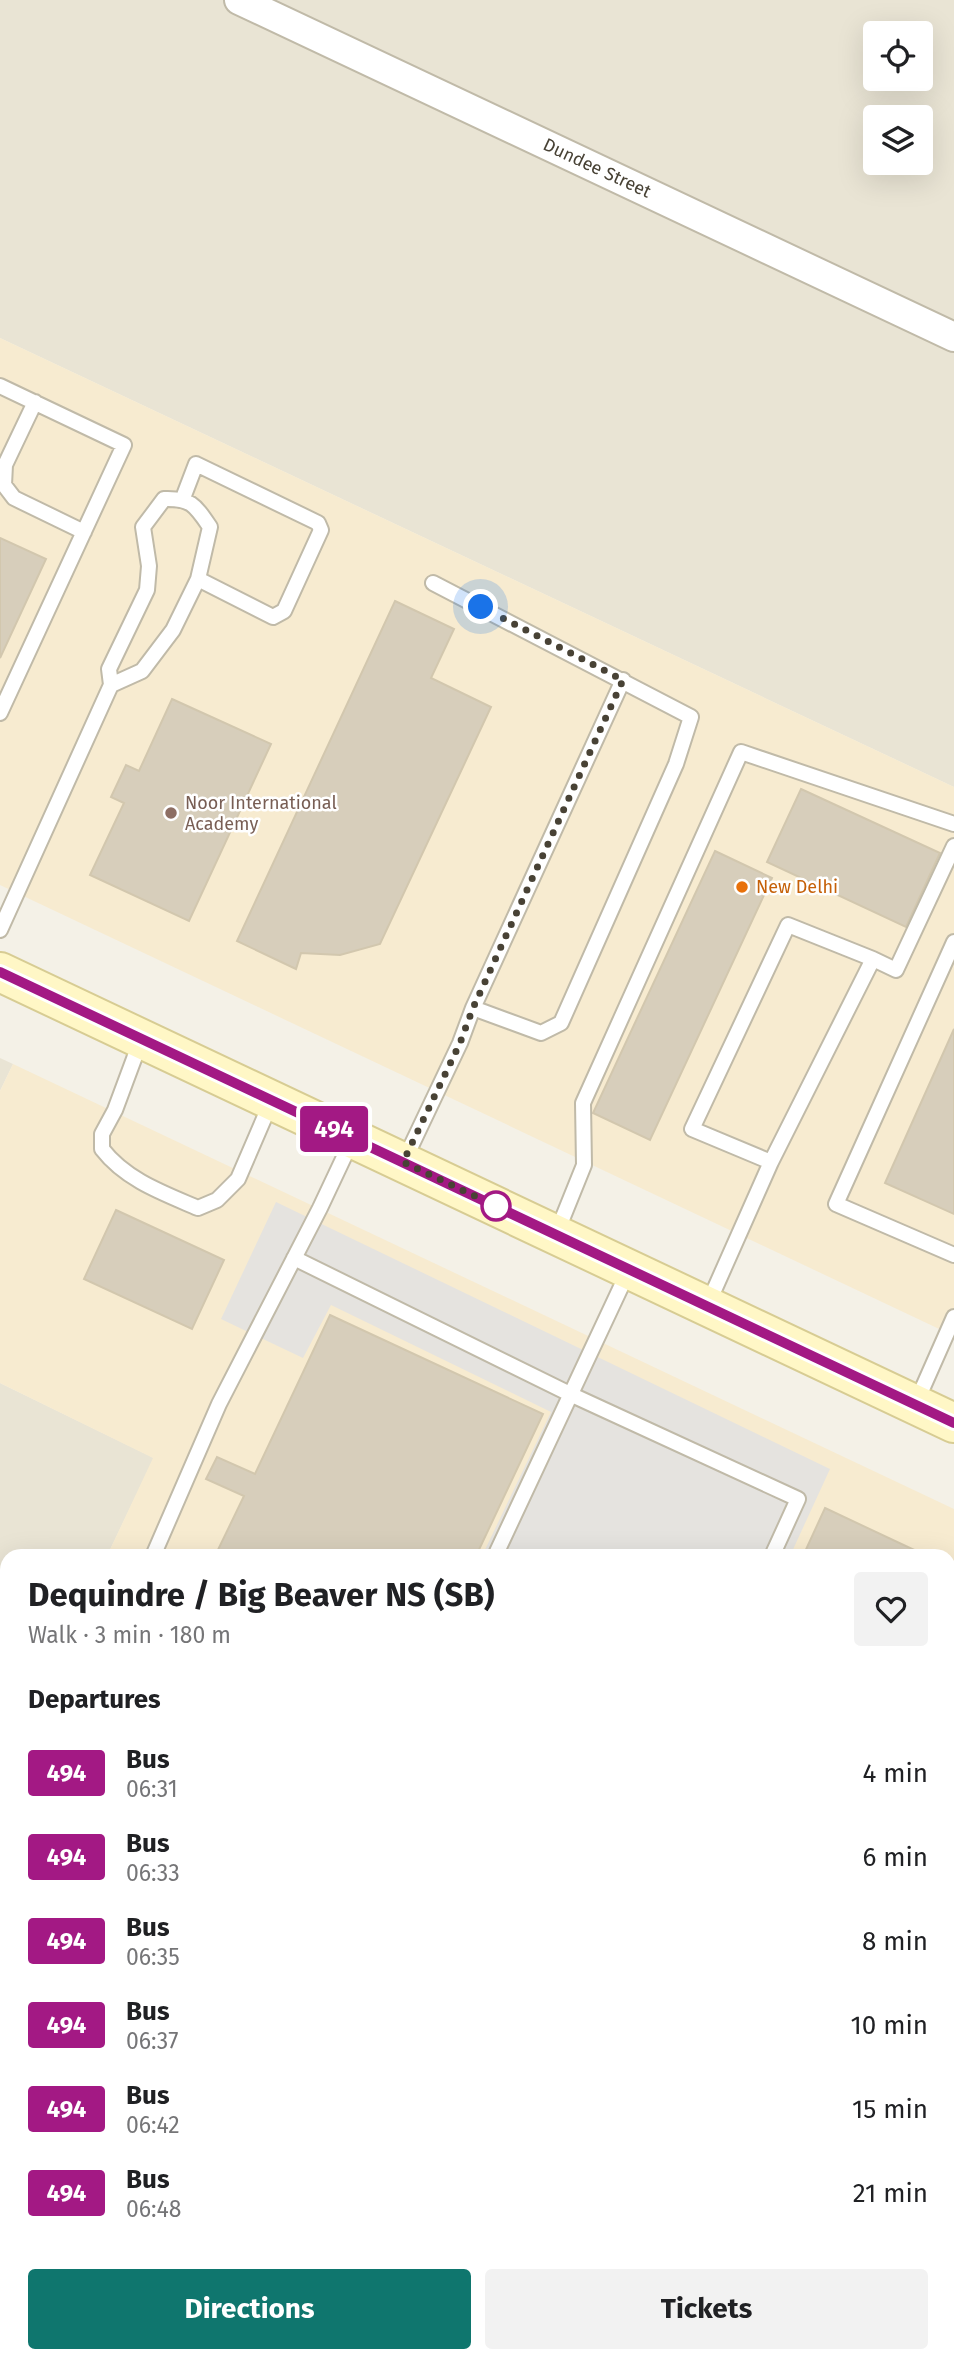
<!DOCTYPE html>
<meta charset="utf-8">
<style>
body{margin:0;font-family:"Fira Sans",sans-serif;background:#f2f2f2;color:#202124;height:100vh;display:flex;flex-direction:column;font-size:26px;white-space:nowrap}
*{box-sizing:border-box;margin:0}
p{font-size:23px;color:#757577}
.icon{flex:none;width:38px;height:38px;fill:none;stroke:currentColor;stroke-width:2;stroke-linecap:round;stroke-linejoin:round}
.map{position:relative;flex:1;overflow:hidden}
.side{position:absolute;left:0px;top:1549px;width:956px;height:814px;display:flex;flex-direction:column;background:#fff;border-radius:21px 21px 0 0;box-shadow:0 7px 28px #0002}
.side>*{flex:none}
.badge{padding:0 14px;border-radius:5px;font-size:24px;line-height:46px}
.buttons{position:absolute;left:863px;top:21px;display:grid;gap:14px}
.buttons a{display:grid;place-items:center;width:70px;height:70px;border-radius:7px;background:#fff;box-shadow:0 7px 28px #0002;font-size:35px}
.you{position:absolute;width:35px;height:35px;margin:-18px;border:5px solid #fff;border-radius:50%;background:#1a73e8;box-shadow:0 0 0 10px #1a73e833}
.map>.badge{position:absolute;translate:-50% -50%;box-shadow:0 0 0 4px #fff}
h2{padding:0 28px;font-size:26px;line-height:63px}
.round{display:grid;place-items:center;flex:none;width:74px;height:74px;border-radius:7px;background:#f2f2f2}
.head{display:flex;align-items:center;justify-content:space-between;height:119px;padding:0 28px}
h1{font-size:33px;font-weight:700;line-height:52px}
.action{display:flex;gap:14px;margin-top:auto;padding:14px 28px}
.action a{flex:1;height:80px;border-radius:7px;background:#0f766e;color:#fff;font-size:28px;font-weight:700;line-height:80px;text-align:center}
.action a+a{background:#f2f2f2;color:#202124}
ul{padding:0;list-style:none}
li{display:flex;align-items:center;gap:21px;height:84px;padding:0 28px}
li div{flex:1}
li b{display:block;font-size:26px}
li em{font-style:normal}
li .badge{min-width:77px;font-weight:700;text-align:center}
.map>svg:first-child{display:block}
.residential{fill:#e9e4d4;fill-rule:evenodd}
.commercial{fill:#f7ebd0}
.parking{fill:#e5e3df}
.water{fill:#9fc9f5}
.building{fill:#d7cebb;stroke:#d2c7ae;stroke-width:2}
.lines{fill:none;stroke-linecap:round;stroke-linejoin:round}
.service-casing{stroke:#c0baa8;stroke-width:18}
.minor-casing{stroke:#c0baa8;stroke-width:32}
.secondary-casing{stroke:#d7cc93;stroke-width:42}
.primary-casing{stroke:#ebce5e;stroke-width:42}
.service{stroke:#fff;stroke-width:14}
.minor{stroke:#fff;stroke-width:28}
.secondary{stroke:#fff7c6;stroke-width:38}
.primary{stroke:#ffeb95;stroke-width:38}
.line-casing{stroke:#fff;stroke-width:16}
.line{stroke:#a31984;stroke-width:10}
.walk{stroke:#484235;stroke-width:7;stroke-dasharray:0 12.6}
.education-dot{fill:#8d6e63;stroke:#fff;stroke-width:2.5}
.food-dot{fill:#e8710a;stroke:#fff;stroke-width:2.5}
.stop-dot{fill:#fff;stroke:#a31984;stroke-width:3.5}
.labels{text-anchor:middle;dominant-baseline:central;stroke-width:5;stroke-linejoin:round;paint-order:stroke}
.street-label{font-size:18px;fill:#484235;stroke:#fff}
.education-label{font-size:18px;fill:#785e54;stroke:#fff;text-anchor:start}
.food-label{font-size:18px;fill:#c56008;stroke:#fff;text-anchor:start}
</style>
<div class="map">
<svg width="954" height="2362" viewBox="0 0 954 2362">
<rect width="100%" height="100%" fill="#f4f1e7"/>
<!-- residential -->
<path class="residential" d="M 0,0 L 954,0 L 954,787 L 0,338 ZM 875,33 L 920,33 L 920,79 L 875,79 ZM 875,117 L 920,117 L 920,163 L 875,163 Z
M 0,1058 L 13,1064 L 0,1091 Z
M 0,1383 L 154,1458 L 107,1556 L 7,1556 L 7,1762 L 0,1777 Z
M 0,1976 L 7,1979 L 7,2356 L 736,2356 L 733,2362 L 0,2362 Z"/>
<!-- commercial -->
<path class="commercial" d="M 0,338 L 954,787 L 954,1336 L 0,885 Z
M 13,1064 L 954,1509 L 954,1897 L 949,1909 L 948,1556 L 107,1556 L 153,1458 L 0,1383 L 0,1091 Z
M 7,1762 L 7,1979 L 0,1976 L 0,1777 Z"/>
<!-- parking -->
<path class="parking" d="M 276,1202 L 830,1469 L 790,1556 L 482,1556 L 551,1412 L 331,1305 L 303,1358 L 221,1319 Z"/>
<!-- water -->
<path class="water" d="M 0,2019 L 7,2023 L 7,2247 L 0,2262 Z"/>
<!-- building -->
<path class="building" d="M 0,538 L 46,559 L 0,658 Z
M 395,601 L 454,629 L 431,678 L 491,707 L 380,944 L 340,955 L 301,953 L 296,969 L 237,941 Z
M 172,699 L 271,744 L 189,921 L 90,875 L 124,803 L 111,797 L 126,765 L 139,771 Z
M 801,789 L 940,853 L 906,927 L 767,862 Z
M 715,851 L 772,878 L 650,1140 L 593,1113 Z
M 954,1029 L 954,1214 L 885,1183 Z
M 116,1210 L 224,1260 L 192,1329 L 84,1279 Z
M 330,1315 L 543,1414 L 476,1556 L 215,1556 L 244,1496 L 206,1479 L 217,1457 L 255,1474 Z
M 825,1508 L 927,1556 L 803,1556 Z"/>
<g class="lines">
<defs>
<path id="service" d="M 0,386 L 124,445 L 0,713
M 35,402 L 5,465 L 4,485 L 14,498 L 84,532
M 183,498 L 196,464 L 318,523 L 321,530 L 284,611 L 273,617 L 198,579
M 0,930 L 111,685 L 109,669 L 147,590 L 149,566 L 143,527 L 164,499 C 191,498 195,505 210,527 L 198,579 L 173,630 L 142,671 L 111,685
M 954,942 L 836,1204 L 954,1255
M 873,959 L 896,970 L 954,846
M 473,1008 L 623,680
M 141,1040 L 115,1110 L 102,1134 L 102,1149 C 126,1180 163,1193 198,1208 L 217,1200 L 238,1179 L 272,1100
M 404,1161 L 460,1043 L 473,1008 L 541,1033 L 561,1023 L 676,764 L 691,717 L 433,583
M 557,1232 L 584,1165 L 583,1103 L 741,752 L 954,824
M 294,1258 L 572,1395 L 798,1499 L 772,1556
M 708,1304 L 771,1162 L 873,959 L 788,925 L 692,1129 L 771,1162
M 916,1403 L 954,1317
M 153,1556 L 219,1404 L 320,1208 L 352,1140
M 495,1556 L 628,1272
M 948,1593 L 954,1581
M 948,1772 L 954,1774
M 0,1911 L 7,1895
M 0,1924 L 7,1927"/>
<path id="minor" d="M 239,0 L 954,337
M 289,2356 L 302,2362
M 16,2362 L 19,2356"/>
<path id="secondary" d="M 0,972 L 954,1423"/>
<path id="primary" d="M 948,2057 L 954,2046
M 948,2350 L 954,2338
M 805,2362 L 809,2356"/>
</defs>
<!-- service casing -->
<use href="#service" class="service-casing"/>
<!-- minor casing -->
<use href="#minor" class="minor-casing"/>
<!-- secondary casing -->
<use href="#secondary" class="secondary-casing"/>
<!-- primary casing -->
<use href="#primary" class="primary-casing"/>
<!-- service -->
<use href="#service" class="service"/>
<!-- minor -->
<use href="#minor" class="minor"/>
<!-- secondary -->
<use href="#secondary" class="secondary"/>
<!-- primary -->
<use href="#primary" class="primary"/>
</g>
<g class="lines">
<defs>
<path id="line" d="M 0,972 L 954,1423"/>
</defs>
<!-- line casing -->
<use href="#line" class="line-casing"/>
<!-- line -->
<use href="#line" class="line"/>
<!-- walk -->
<path class="walk" d="M 481,607 L 623,680 L 473,1008 L 460,1043 L 403,1162 L 496,1206"/>
</g>
<!-- markers -->
<circle class="education-dot" cx="171" cy="813" r="7"/>
<circle class="food-dot" cx="742" cy="887" r="7"/>
<circle class="stop-dot" cx="496" cy="1206" r="14"/>
<g class="labels">
<!-- street labels -->
<g class="street-label">
<text transform="translate(597 168) rotate(25)">Dundee Street</text>
</g>
<!-- education labels -->
<g class="education-label">
<text x="185" y="803">Noor International<tspan x="185" dy="21">Academy</tspan></text>
</g>
<!-- food labels -->
<g class="food-label">
<text x="756" y="887">New Delhi</text>
</g>
</g>
</svg>
<div class="buttons">
<a><svg class="icon" aria-label="locate" viewBox="0 0 24 24"><circle cx="12" cy="12" r="6"/><path d="M12 2v4M12 18v4M2 12h4M18 12h4"/></svg></a>
<a><svg class="icon" aria-label="layers" viewBox="0 0 24 24"><path d="M12 4l9 5-9 5-9-5zM3 14l9 5 9-5"/></svg></a>
</div>
<div class="you" style="left:481px;top:607px"></div>
<b class="badge" style="left:334px;top:1129px;background:#a31984;color:#fff">494</b>
<section class="side">
<div class="head"><div><h1>Dequindre / Big Beaver NS (SB)</h1><p>Walk · 3 min · 180 m</p></div><a class="round"><svg class="icon" aria-label="heart" viewBox="0 0 24 24"><path d="M12 20l-8-8c-3-5 5-10 8-4 3-6 11-1 8 4z"/></svg></a></div>
<h2>Departures</h2>
<ul>
<li><span class="badge" style="background:#a31984;color:#fff">494</span><div><b>Bus</b><p>06:31</p></div><em>4 min</em></li>
<li><span class="badge" style="background:#a31984;color:#fff">494</span><div><b>Bus</b><p>06:33</p></div><em>6 min</em></li>
<li><span class="badge" style="background:#a31984;color:#fff">494</span><div><b>Bus</b><p>06:35</p></div><em>8 min</em></li>
<li><span class="badge" style="background:#a31984;color:#fff">494</span><div><b>Bus</b><p>06:37</p></div><em>10 min</em></li>
<li><span class="badge" style="background:#a31984;color:#fff">494</span><div><b>Bus</b><p>06:42</p></div><em>15 min</em></li>
<li><span class="badge" style="background:#a31984;color:#fff">494</span><div><b>Bus</b><p>06:48</p></div><em>21 min</em></li>
</ul>
<div class="action"><a>Directions</a><a>Tickets</a></div>
</section>
</div>
